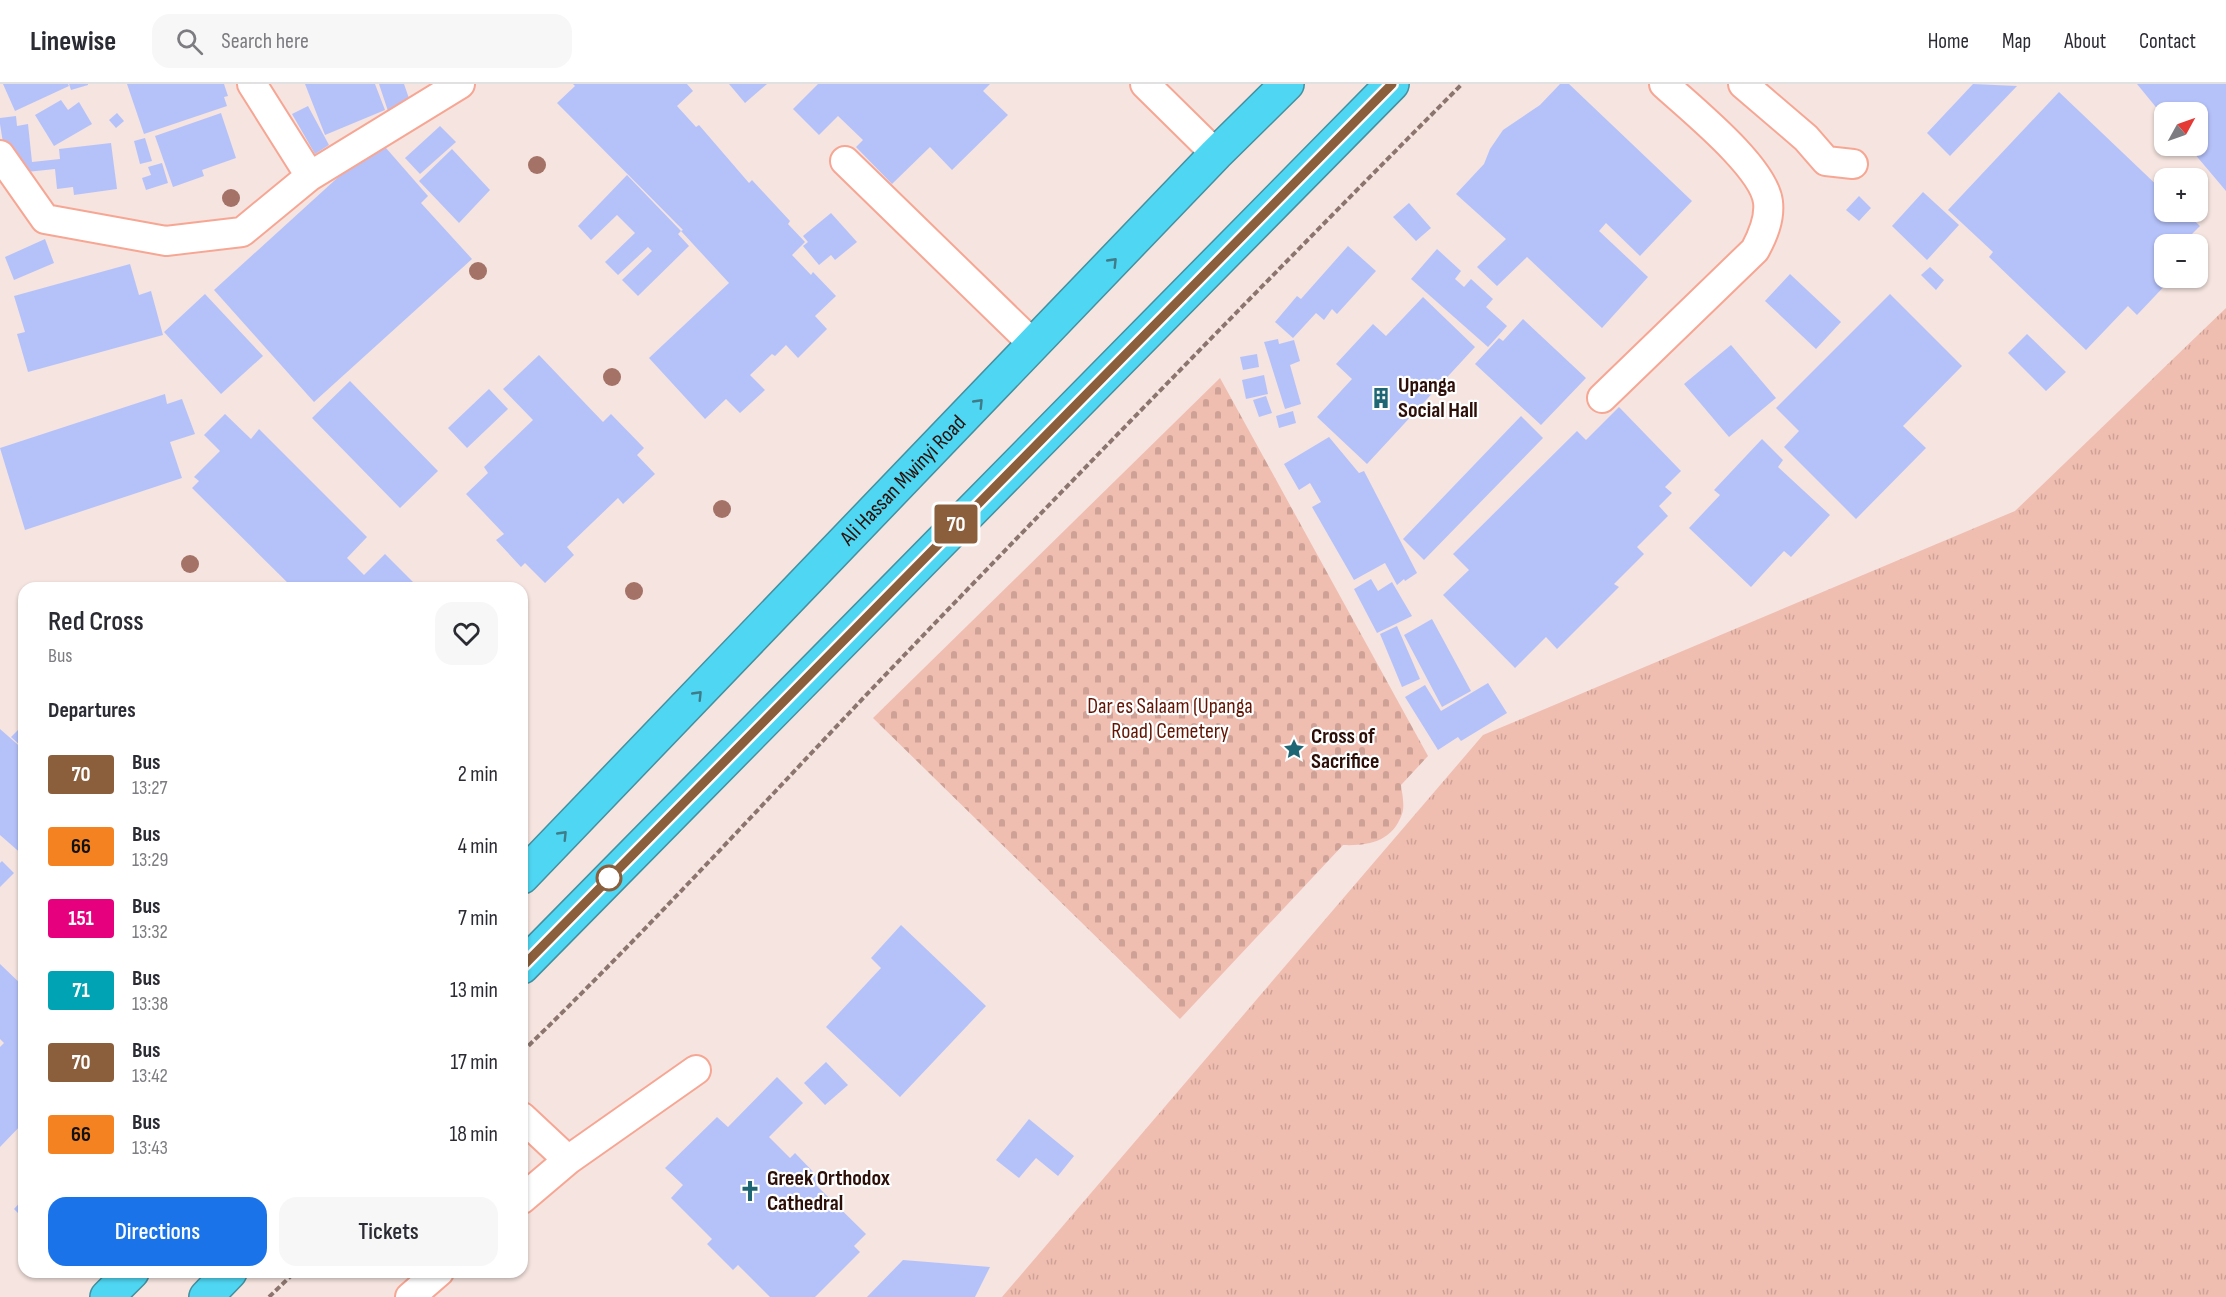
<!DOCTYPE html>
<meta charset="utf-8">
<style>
body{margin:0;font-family:"Sofia Sans Condensed",sans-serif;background:#f7f7f7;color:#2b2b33;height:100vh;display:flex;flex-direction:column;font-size:22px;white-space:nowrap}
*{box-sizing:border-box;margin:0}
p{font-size:20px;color:#7c7c81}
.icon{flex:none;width:33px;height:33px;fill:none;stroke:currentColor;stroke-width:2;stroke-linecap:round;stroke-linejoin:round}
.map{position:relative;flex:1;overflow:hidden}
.side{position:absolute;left:18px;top:498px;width:510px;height:696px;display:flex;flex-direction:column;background:#fff;border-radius:18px;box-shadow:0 2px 4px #0004}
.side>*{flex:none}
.badge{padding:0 12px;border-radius:4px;font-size:21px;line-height:39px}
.needle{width:39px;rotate:50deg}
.fabs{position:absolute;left:2154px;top:18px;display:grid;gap:12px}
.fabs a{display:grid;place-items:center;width:54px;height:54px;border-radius:12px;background:#fff;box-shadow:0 2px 4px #0004;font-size:30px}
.map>.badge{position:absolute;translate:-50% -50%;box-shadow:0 0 0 3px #fff}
h2{padding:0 30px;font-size:22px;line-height:54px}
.round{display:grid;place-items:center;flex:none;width:63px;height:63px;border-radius:18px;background:#f7f7f7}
.headline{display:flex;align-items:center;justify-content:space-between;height:102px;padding:0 30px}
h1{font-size:28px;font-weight:600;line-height:45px}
.primary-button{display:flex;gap:12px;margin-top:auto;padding:12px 30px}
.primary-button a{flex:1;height:69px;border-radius:18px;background:#1a73e8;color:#fff;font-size:24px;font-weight:600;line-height:69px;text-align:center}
.primary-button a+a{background:#f7f7f7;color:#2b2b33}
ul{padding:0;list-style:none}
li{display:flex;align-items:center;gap:18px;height:72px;padding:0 30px}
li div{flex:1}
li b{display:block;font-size:22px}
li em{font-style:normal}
li .badge{min-width:66px;font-weight:700;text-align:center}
header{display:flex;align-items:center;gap:36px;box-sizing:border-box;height:84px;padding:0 30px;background:#fff;border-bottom:2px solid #e1e1e2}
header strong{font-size:28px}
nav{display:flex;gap:33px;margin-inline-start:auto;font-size:21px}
.search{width:420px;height:54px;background:#f7f7f7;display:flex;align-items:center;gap:15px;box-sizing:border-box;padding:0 21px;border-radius:18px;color:#7c7c81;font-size:22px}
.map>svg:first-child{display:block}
.grass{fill:url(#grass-tufts)}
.cemetery{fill:url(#cemetery-stones)}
.building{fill:#b5c2fa}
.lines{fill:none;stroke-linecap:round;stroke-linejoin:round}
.lane-casing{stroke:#f7a693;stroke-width:32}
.highway-casing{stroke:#4390a0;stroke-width:36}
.path{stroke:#8c756f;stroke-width:4;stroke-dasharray:6 3;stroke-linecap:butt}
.lane{stroke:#fff;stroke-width:28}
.highway{stroke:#4fd6f2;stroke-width:33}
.tree{fill:#a47267}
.oneway{stroke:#3f7c89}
.line-casing{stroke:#fff;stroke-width:14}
.line{stroke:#8b5e3c;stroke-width:9}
.stop-dot{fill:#fff;stroke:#8b5e3c;stroke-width:3}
.labels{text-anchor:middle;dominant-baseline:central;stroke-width:4.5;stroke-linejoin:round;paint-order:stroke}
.poi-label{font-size:22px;font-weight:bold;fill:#2c0f08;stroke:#fff;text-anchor:start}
.street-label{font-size:22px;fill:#2c0f08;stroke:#fff}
.park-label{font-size:22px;fill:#621504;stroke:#fff}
</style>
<header>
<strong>Linewise</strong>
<div class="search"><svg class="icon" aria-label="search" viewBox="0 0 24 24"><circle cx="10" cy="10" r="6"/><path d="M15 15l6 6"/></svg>Search here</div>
<nav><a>Home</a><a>Map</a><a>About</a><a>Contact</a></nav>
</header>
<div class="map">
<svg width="2226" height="1213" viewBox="0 0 2226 1213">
<defs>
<pattern id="grass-tufts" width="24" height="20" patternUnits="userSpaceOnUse" patternTransform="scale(1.5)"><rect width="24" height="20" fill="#f0bdb1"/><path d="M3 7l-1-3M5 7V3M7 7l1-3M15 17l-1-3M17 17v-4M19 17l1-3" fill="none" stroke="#cea197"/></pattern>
<pattern id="cemetery-stones" width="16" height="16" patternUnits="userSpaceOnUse" patternTransform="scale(1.5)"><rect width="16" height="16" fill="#f0bdb1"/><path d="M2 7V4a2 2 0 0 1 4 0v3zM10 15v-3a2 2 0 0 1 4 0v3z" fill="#cea197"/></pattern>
</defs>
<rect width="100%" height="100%" fill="#f5e4df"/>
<!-- grass -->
<path class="grass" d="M 2226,224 L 2226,1213 L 1002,1213 L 1483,651 L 2015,427 Z"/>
<!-- cemetery -->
<path class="cemetery" d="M 1220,294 L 1428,672 L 1401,701 C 1402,709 1405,722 1402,730 C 1392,758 1368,762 1343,761 L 1180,935 L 873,634 Z"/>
<!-- building -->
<path class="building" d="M 3,0 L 68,0 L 69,2 L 15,27 Z
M 69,0 L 88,0 L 88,1 L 71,6 Z
M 127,0 L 224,0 L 228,12 L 224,13 L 227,22 L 144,50 Z
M 305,0 L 375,0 L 385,26 L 325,51 Z
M 379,0 L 404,0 L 412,23 L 389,30 Z
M 573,0 L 687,0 L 693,7 L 677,22 L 696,43 L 699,41 L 749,99 L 752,96 L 790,137 L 788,140 L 805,158 L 792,171 L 811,191 L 813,188 L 836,212 L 815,232 L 827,245 L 798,274 L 786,261 L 775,272 L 772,270 L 750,291 L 765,306 L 740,329 L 726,315 L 705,335 L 649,274 L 729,199 L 681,147 L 678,150 L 689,162 L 638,212 L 622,196 L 652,167 L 648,163 L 618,191 L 605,178 L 635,149 L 617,131 L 591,156 L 578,142 L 627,91 L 681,147 L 683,146 L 557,19 L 575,2 Z
M 729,0 L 767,0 L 745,19 Z
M 818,0 L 990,0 L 983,7 L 1008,31 L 952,86 L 930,63 L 892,100 L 856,63 L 863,56 L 838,32 L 819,51 L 793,25 Z
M 1560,0 L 1569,0 L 1692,117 L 1640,172 L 1606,139 L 1599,147 L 1648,193 L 1602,244 L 1527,173 L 1497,202 L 1477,183 L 1506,155 L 1456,110 L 1484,80 L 1490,65 L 1503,46 L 1540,21 Z
M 1973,0 L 2017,2 L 1950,72 L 1927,49 Z
M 2137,0 L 2226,0 L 2226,107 L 2188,62 L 2198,62 L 2198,28 L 2164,28 L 2164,33 Z
M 2059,8 L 2164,108 L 2164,128 L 2185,128 L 2200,142 L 2182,160 L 2164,160 L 2164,179 L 2160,183 L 2164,188 L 2164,194 L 2172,194 L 2137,231 L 2128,222 L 2086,266 L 1989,173 L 1993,168 L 1948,126 Z
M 61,16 L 68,26 L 79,18 L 92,40 L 54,62 L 35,31 Z
M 308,22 L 329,61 L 315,70 L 292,30 Z
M 117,29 L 124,37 L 116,44 L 109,36 Z
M 221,29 L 236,74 L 202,86 L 204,92 L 173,103 L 155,52 Z
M 16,32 L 17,42 L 28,40 L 32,78 L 60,75 L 59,65 L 111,59 L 117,105 L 74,111 L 73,103 L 57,105 L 55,85 L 17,89 L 14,64 L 4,65 L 0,40 L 0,34 Z
M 440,42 L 456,58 L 420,90 L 405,74 Z
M 145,54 L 152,77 L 140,80 L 134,57 Z
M 379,56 L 428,112 L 421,119 L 472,175 L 314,318 L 214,206 Z
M 452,65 L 490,106 L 459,139 L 419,97 Z
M 162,79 L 168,99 L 146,106 L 142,94 L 151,91 L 148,83 Z
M 1923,108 L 1959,141 L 1927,176 L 1892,142 Z
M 1859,112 L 1871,124 L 1859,137 L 1846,126 Z
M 1409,119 L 1431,144 L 1416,157 L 1393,133 Z
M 831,129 L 857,158 L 835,176 L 831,171 L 819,181 L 803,162 L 808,158 L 803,152 Z
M 45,155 L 54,179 L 14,196 L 5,173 Z
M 1348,162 L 1376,187 L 1337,230 L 1332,225 L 1324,236 L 1316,229 L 1293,254 L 1275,238 L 1297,212 L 1301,215 Z
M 1437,165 L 1461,187 L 1455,195 L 1464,203 L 1471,195 L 1493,215 L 1486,223 L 1507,242 L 1488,263 L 1411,195 Z
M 130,180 L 139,211 L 151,207 L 163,251 L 28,288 L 17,250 L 25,248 L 14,212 Z
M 1930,183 L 1944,196 L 1936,206 L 1921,191 Z
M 1790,190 L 1841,238 L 1816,265 L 1765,217 Z
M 205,210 L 263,272 L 221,310 L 164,248 Z
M 1890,210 L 1962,282 L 1903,342 L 1926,364 L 1856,435 L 1784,363 L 1799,347 L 1776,324 Z
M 1423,213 L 1475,263 L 1367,380 L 1317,333 L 1352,295 L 1336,280 L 1373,240 L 1386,252 Z
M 1523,235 L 1586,294 L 1541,341 L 1475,280 L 1499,254 L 1503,257 Z
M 2027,250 L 2066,288 L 2046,307 L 2008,269 Z
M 1278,255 L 1279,260 L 1294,256 L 1300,277 L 1290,281 L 1301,320 L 1285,325 L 1264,258 Z
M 1731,261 L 1776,314 L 1729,353 L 1684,300 Z
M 1257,270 L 1259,283 L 1243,286 L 1240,273 Z
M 539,271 L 603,338 L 611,330 L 644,364 L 637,371 L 655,390 L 623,420 L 618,414 L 567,463 L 574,471 L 545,499 L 525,479 L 521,483 L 496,456 L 504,450 L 466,410 L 488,389 L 484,383 L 533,336 L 503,305 Z
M 1264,291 L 1268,310 L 1246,315 L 1242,296 Z
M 350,297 L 438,387 L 400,424 L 312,334 Z
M 489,305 L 508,325 L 467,364 L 448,344 Z
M 165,310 L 167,320 L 182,315 L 195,350 L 170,358 L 182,394 L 25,446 L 0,364 Z
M 1266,312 L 1272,329 L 1259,333 L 1253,316 Z
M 1619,323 L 1681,387 L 1665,403 L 1672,409 L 1659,422 L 1668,432 L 1637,463 L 1644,470 L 1614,500 L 1619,503 L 1557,565 L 1546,553 L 1515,584 L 1443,511 L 1469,486 L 1453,470 L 1577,347 L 1586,356 Z
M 1293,327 L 1296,339 L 1279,344 L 1276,332 Z
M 225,330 L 251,355 L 259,345 L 367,453 L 347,474 L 364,491 L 385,470 L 419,504 L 293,504 L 192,404 L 199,397 L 194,393 L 220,367 L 204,351 Z
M 1521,332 L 1543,354 L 1424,476 L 1403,455 Z
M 1329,353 L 1359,389 L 1364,387 L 1417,489 L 1405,497 L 1404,495 L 1397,501 L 1385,479 L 1354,496 L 1312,423 L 1321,418 L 1310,399 L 1299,406 L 1284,380 Z
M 1762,355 L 1783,376 L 1778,383 L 1830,431 L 1791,473 L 1784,467 L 1751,503 L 1689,444 L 1720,411 L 1714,406 Z
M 1371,495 L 1378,507 L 1392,498 L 1412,532 L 1377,549 L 1354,505 Z
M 1432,535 L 1471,607 L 1442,623 L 1404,551 Z
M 1397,542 L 1420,595 L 1402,603 L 1380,550 Z
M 1488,599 L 1507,629 L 1461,657 L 1458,653 L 1438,666 L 1405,613 L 1425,601 L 1441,627 Z
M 24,640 L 24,659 L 21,662 L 11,653 Z
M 0,645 L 24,666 L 24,772 L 0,751 Z
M 2,777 L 14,789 L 0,803 L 0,779 Z
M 901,841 L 986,922 L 900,1013 L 826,943 L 881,884 L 871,874 Z
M 0,880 L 24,903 L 24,1038 L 0,1063 L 0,963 L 4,959 L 0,955 Z
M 826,978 L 848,1001 L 825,1021 L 804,999 Z
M 777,993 L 803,1019 L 769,1053 L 790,1074 L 795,1069 L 821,1096 L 816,1101 L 866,1150 L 854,1162 L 860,1168 L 815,1213 L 770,1213 L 738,1181 L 733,1186 L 707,1160 L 712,1155 L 671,1114 L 683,1101 L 665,1084 L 717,1033 L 728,1043 Z
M 1029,1035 L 1074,1072 L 1058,1092 L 1036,1074 L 1019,1094 L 996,1076 Z
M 24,1114 L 24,1135 L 14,1125 Z
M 903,1176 L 990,1183 L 975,1213 L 867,1213 Z"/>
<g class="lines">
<defs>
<path id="lane" d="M 252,0 L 310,92
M 1145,0 L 1216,70
M 1743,0 L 1806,54 L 1826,77 L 1853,80
M 0,71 L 45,135 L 166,157 L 242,148 L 310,92 L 460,0
M 845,77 L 1034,261
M 1602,314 L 1755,166 C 1763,151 1770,135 1768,118 C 1764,83 1690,24 1664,0
M 522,1033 L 568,1076 L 522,1115
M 568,1076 L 696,986
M 410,1213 L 439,1188"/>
<g id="highway">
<path id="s1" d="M 522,793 L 1216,70 L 1287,0"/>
<path d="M 522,883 L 1392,0"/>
<path d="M 107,1213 L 132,1188"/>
<path d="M 206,1213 L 230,1188"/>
</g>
</defs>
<!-- lane casing -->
<use href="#lane" class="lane-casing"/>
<!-- highway casing -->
<use href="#highway" class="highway-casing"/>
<!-- path -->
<path class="path" d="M 522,968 C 649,845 767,715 889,587 C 1078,390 1269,194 1462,0
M 269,1213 L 295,1188"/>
<!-- lane -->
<use href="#lane" class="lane"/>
<!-- highway -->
<use href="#highway" class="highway"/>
</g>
<!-- trees -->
<g class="tree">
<circle cx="537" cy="81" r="9"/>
<circle cx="231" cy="114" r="9"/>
<circle cx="478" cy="187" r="9"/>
<circle cx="612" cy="293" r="9"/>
<circle cx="722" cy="425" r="9"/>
<circle cx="190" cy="480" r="9"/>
<circle cx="634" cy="507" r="9"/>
</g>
<!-- one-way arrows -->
<defs><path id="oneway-chevron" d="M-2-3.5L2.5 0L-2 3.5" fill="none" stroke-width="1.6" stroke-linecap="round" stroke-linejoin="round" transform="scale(1.5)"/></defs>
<g class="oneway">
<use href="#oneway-chevron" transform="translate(1113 178) rotate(-46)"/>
<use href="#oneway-chevron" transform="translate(979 319) rotate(-46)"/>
<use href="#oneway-chevron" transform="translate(698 611) rotate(-46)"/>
<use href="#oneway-chevron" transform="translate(563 751) rotate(-46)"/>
</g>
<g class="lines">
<defs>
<path id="line" d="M 522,883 L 1392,0"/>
</defs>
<!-- line casing -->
<use href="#line" class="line-casing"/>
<!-- line -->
<use href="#line" class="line"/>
</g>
<!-- icons -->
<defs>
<symbol id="building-bare" viewBox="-9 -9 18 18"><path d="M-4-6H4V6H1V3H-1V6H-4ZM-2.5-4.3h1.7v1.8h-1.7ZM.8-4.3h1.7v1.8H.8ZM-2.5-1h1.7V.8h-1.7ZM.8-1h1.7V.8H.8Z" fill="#1f6675" stroke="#fff" stroke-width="2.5" paint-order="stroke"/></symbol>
<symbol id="sight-bare" viewBox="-9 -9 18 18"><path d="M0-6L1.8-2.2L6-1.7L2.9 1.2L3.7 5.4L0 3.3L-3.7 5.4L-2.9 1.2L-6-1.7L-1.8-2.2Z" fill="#1f6675" stroke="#fff" stroke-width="2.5" paint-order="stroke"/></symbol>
<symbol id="church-bare" viewBox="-9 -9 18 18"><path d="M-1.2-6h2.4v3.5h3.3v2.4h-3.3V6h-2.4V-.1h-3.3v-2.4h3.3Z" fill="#1f6675" stroke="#fff" stroke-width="2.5" paint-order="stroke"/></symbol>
</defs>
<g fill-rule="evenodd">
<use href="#building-bare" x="1366" y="299" width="30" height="30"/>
<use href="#sight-bare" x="1279" y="650" width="30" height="30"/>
<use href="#church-bare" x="735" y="1092" width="30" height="30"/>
</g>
<!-- markers -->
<circle class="stop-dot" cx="609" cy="794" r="12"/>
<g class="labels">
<!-- poi labels -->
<g class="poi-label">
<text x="1398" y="301">Upanga<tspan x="1398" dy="25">Social Hall</tspan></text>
<text x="1311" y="652">Cross of<tspan x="1311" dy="25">Sacrifice</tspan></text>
<text x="767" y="1094">Greek Orthodox<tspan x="767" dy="25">Cathedral</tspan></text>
</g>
<!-- street labels -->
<g class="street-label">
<text stroke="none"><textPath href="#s1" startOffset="550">Ali Hassan Mwinyi Road</textPath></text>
</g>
<!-- park labels -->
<g class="park-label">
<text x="1170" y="622">Dar es Salaam (Upanga<tspan x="1170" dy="25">Road) Cemetery</tspan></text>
</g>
</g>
</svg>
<div class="fabs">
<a><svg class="needle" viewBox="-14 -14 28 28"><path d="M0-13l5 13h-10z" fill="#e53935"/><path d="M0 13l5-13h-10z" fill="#7c7c81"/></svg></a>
<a>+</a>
<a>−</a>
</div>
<b class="badge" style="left:956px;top:440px;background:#8b5e3c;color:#fff">70</b>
<section class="side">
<div class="headline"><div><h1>Red Cross</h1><p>Bus</p></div><a class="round"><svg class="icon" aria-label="heart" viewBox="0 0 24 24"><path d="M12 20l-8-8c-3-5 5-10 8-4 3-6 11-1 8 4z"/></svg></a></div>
<h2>Departures</h2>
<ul>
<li><span class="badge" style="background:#8b5e3c;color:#fff">70</span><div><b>Bus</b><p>13:27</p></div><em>2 min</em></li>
<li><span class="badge" style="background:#f58220;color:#111">66</span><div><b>Bus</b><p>13:29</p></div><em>4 min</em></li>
<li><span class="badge" style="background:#e6007e;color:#fff">151</span><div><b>Bus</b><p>13:32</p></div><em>7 min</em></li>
<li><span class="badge" style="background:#00a3b4;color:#fff">71</span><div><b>Bus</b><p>13:38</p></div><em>13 min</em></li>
<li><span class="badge" style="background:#8b5e3c;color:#fff">70</span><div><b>Bus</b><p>13:42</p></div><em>17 min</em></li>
<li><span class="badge" style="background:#f58220;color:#111">66</span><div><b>Bus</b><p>13:43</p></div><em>18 min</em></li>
</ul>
<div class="primary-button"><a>Directions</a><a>Tickets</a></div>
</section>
</div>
